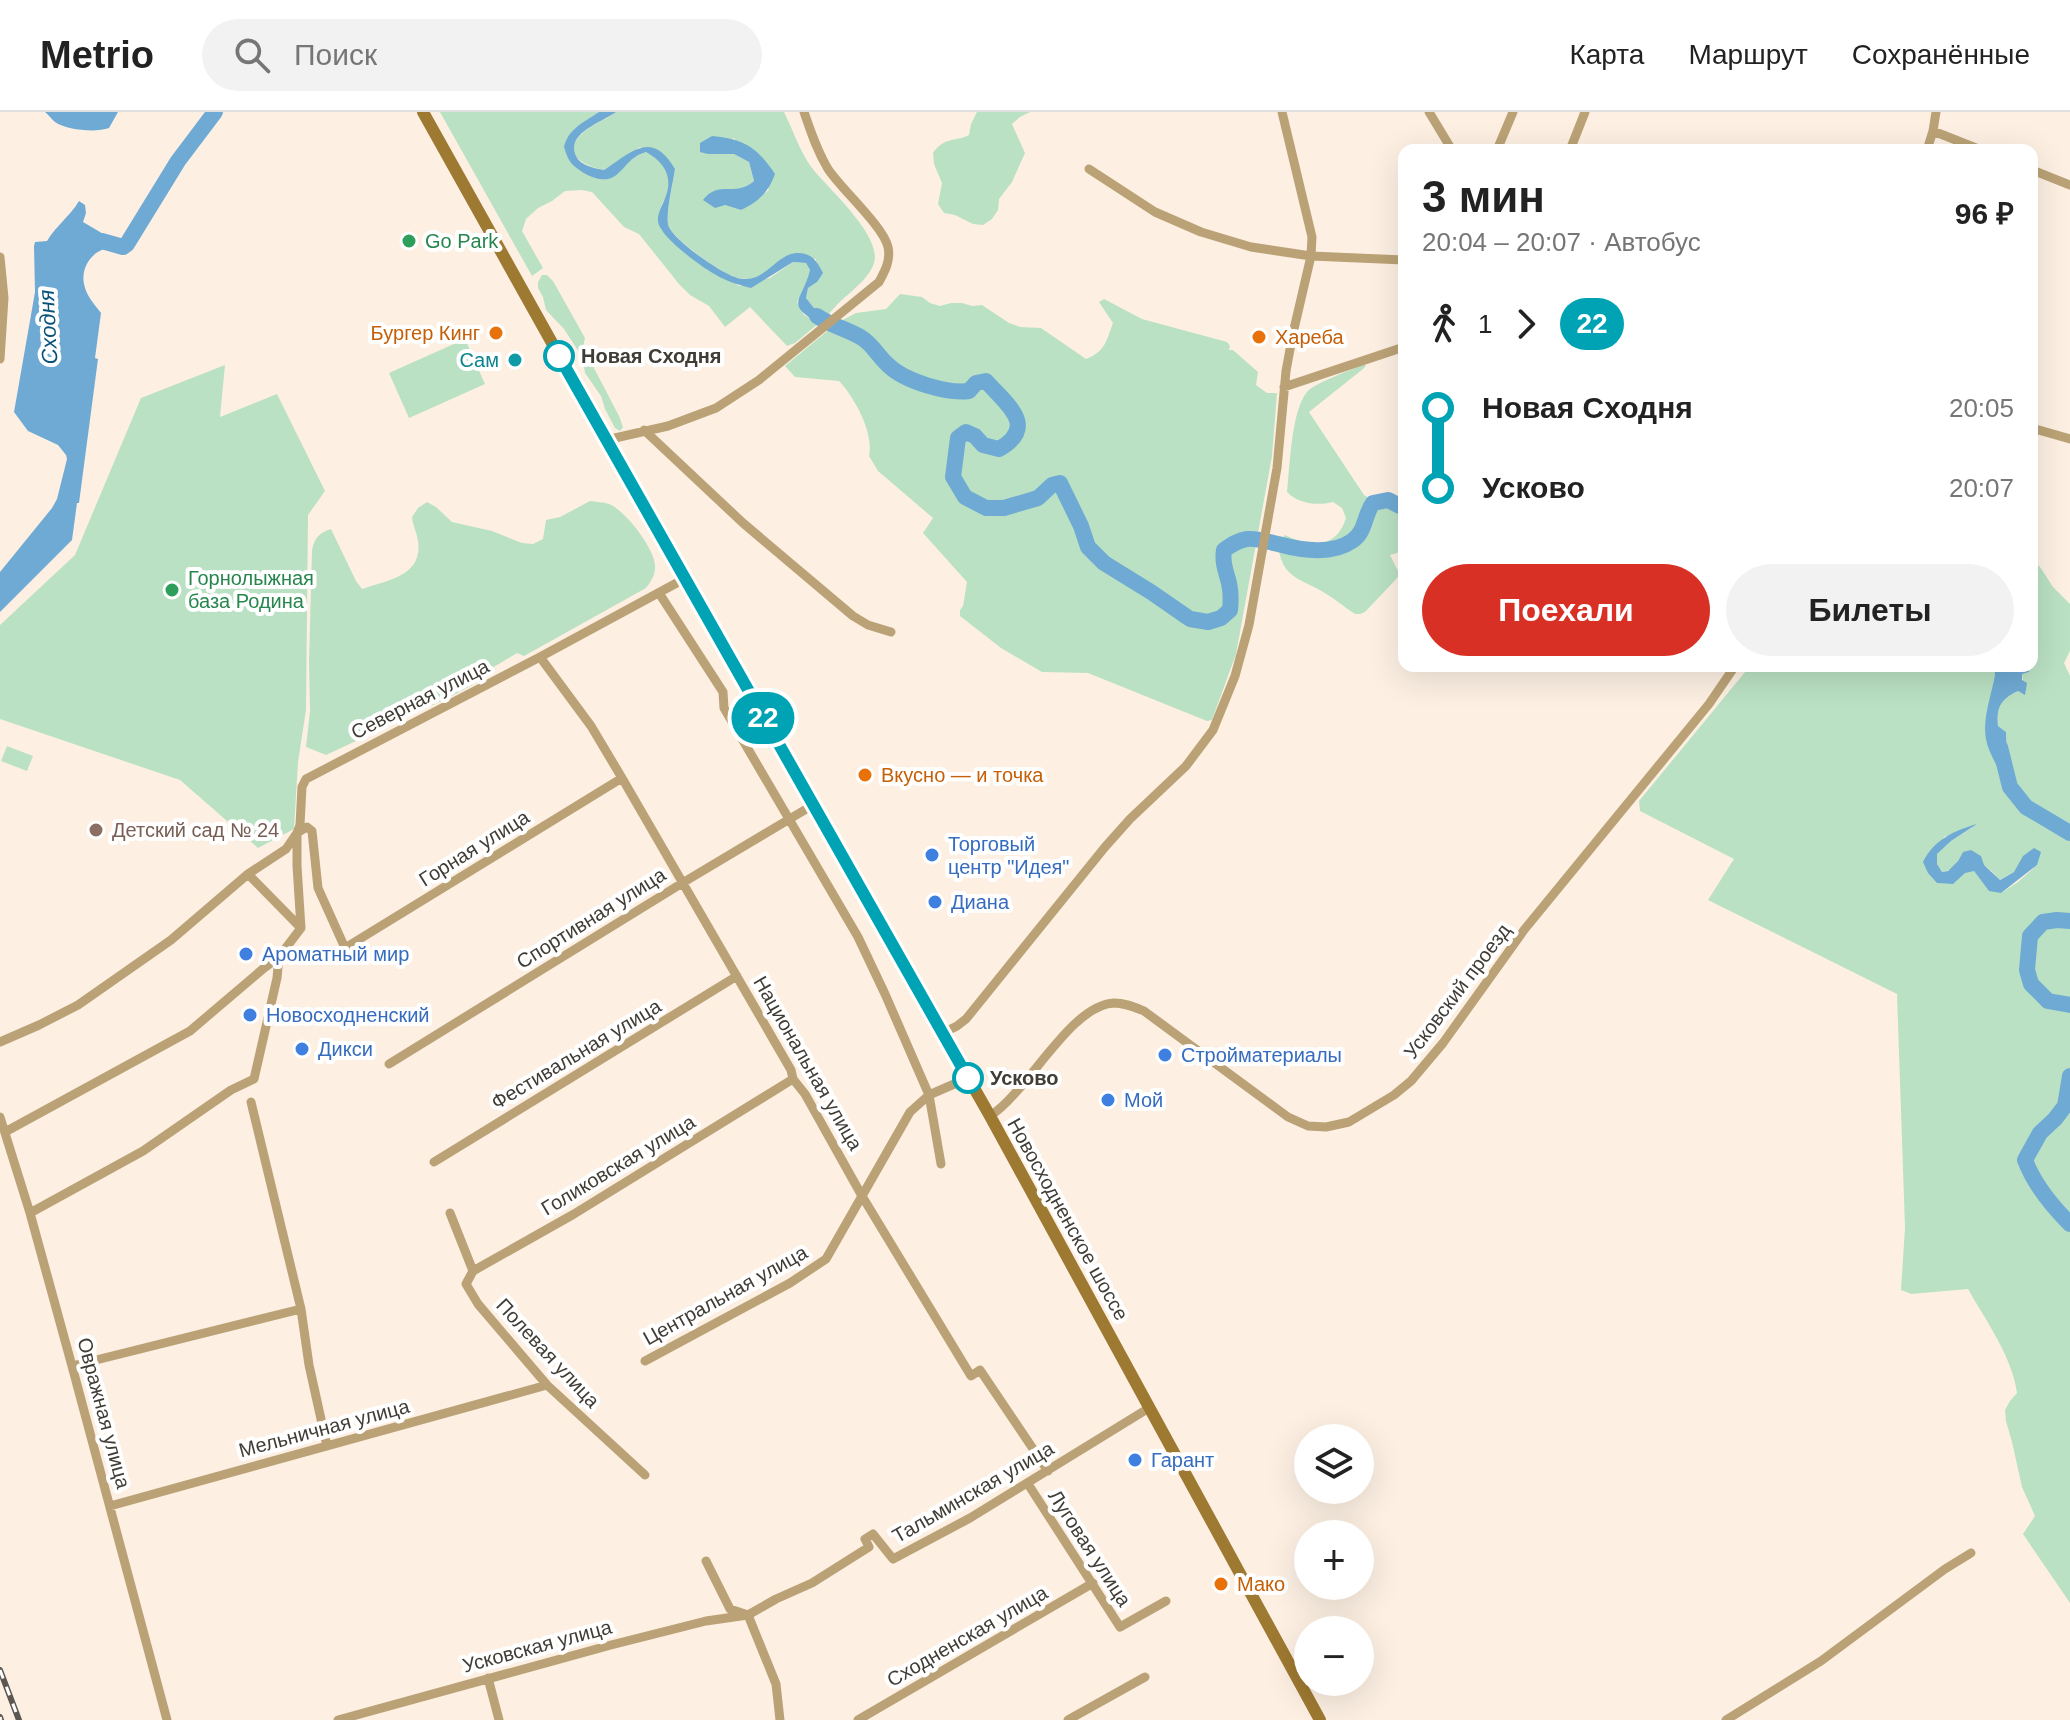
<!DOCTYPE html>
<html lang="ru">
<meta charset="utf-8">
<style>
body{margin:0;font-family:Helvetica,sans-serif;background:#f2f2f2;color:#222;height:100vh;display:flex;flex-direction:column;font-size:30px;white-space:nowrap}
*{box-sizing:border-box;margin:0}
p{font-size:26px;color:#767676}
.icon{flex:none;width:44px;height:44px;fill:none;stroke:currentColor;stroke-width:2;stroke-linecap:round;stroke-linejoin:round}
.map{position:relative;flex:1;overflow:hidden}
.drawer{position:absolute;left:1398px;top:32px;width:640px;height:528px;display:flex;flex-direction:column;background:#fff;border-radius:16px;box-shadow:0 8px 32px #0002}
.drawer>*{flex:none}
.badge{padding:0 16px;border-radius:26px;font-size:28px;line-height:52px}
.tools{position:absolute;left:1294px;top:1312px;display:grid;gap:16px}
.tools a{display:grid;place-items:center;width:80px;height:80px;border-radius:50%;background:#fff;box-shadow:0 8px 32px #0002;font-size:40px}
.map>.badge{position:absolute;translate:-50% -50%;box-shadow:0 0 0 4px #fff}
.legs{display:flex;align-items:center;gap:12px;height:88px;padding:0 24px;font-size:26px}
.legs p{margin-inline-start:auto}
.summary{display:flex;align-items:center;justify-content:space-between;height:136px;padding:0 24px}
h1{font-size:44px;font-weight:800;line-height:60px}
.button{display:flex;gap:16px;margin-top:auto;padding:16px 24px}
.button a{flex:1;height:92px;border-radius:48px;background:#d93025;color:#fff;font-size:32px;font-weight:800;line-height:92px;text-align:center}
.button a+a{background:#f2f2f2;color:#222}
ul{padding:0 24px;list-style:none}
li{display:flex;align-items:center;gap:28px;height:80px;font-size:30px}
li i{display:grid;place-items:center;width:12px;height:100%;margin:0 10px;background:currentColor}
li i::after{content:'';width:20px;height:20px;margin:-10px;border:6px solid;border-radius:50%;background:#fff}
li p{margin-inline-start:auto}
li:first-child i{background:linear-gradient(#0000 50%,currentColor 0)}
li:last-child i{background:linear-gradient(currentColor 50%,#0000 0)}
header{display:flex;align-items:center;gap:48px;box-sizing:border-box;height:112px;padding:0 40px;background:#fff;border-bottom:2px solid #e0e0e0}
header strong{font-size:38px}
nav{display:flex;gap:44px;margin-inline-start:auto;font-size:28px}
.search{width:560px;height:72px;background:#f2f2f2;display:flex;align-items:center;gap:20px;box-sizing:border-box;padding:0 28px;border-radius:44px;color:#767676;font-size:30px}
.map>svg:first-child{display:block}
.green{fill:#bae1c3;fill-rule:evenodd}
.water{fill:#6faad4}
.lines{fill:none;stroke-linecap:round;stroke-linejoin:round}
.river{stroke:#6faad4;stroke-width:16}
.minor{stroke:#bba276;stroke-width:9}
.secondary{stroke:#9e7931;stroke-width:12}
.rail-casing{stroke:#5c5750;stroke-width:6}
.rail{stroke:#fff;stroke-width:3;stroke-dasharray:9;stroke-linecap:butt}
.line-1-casing{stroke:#fff;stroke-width:18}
.line-1{stroke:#00a3b4;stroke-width:12}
.leisure-dot{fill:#2e9e5b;stroke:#fff;stroke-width:3}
.food-dot{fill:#e8710a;stroke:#fff;stroke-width:3}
.stop-1-dot{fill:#fff;stroke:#00a3b4;stroke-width:4}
.culture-dot{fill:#0f9aa8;stroke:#fff;stroke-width:3}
.education-dot{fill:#8d6e63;stroke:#fff;stroke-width:3}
.shop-dot{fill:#3f7fe0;stroke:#fff;stroke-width:3}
.labels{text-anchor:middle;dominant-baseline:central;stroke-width:8;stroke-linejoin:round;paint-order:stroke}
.leisure-label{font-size:20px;fill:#27864d;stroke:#fff;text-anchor:start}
.food-label{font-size:20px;fill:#c56008;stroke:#fff;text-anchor:start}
.stop-label{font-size:20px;font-weight:bold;fill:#403c36;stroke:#fff;text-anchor:start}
.culture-label{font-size:20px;fill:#0d838f;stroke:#fff;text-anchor:end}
.street-label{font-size:20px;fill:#403c36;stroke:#fff}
.education-label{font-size:20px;fill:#785e54;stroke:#fff;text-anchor:start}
.shop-label{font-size:20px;fill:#366cbe;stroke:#fff;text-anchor:start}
.water-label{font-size:22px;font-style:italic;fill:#09537b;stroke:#fff}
</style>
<header>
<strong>Metrio</strong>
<div class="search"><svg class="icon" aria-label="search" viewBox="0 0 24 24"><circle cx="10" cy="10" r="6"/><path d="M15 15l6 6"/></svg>Поиск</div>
<nav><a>Карта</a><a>Маршрут</a><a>Сохранённые</a></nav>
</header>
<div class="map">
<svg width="2070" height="1608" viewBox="0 0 2070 1608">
<rect width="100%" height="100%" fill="#fdf0e3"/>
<!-- green -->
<path class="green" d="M 440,0 L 599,0 L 574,17 L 574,53 L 595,66 L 615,63 C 624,52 632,45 646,40 C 665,50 674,62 666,84 C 664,89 661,93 661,97 C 659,103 661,111 661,118 L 739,174 L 770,166 L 793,150 L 806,151 L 810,158 L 808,167 L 797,190 L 804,203 L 819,211 L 795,231 L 787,234 L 750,195 L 725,215 L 709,194 L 690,183 L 679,172 L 639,122 L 624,115 L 592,80 L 582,78 L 565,79 L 552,89 L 538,96 L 526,107 L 522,119 L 543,156 L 532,164 Z
M 616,0 L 784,0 C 793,18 800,40 812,56 C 828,77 886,126 873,154 C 863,175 840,185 827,205 L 814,196 L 806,186 L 808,176 L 817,170 L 816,147 L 785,145 C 774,154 763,166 748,167 C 742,167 735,166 730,163 C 717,157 670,125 668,112 C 666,100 673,71 675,57 L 640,35 L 604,58 C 585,55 559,41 583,21 C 592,12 606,8 616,0 ZM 734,26 L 769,78 L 741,98 L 725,93 L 727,77 L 745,77 L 754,69 L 749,50 L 734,42 L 708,42 Z
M 977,0 L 1030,0 L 1020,5 L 1012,12 L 1025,41 L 1012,70 L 999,87 L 998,98 L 992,107 L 983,113 L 973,112 L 955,103 L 944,101 L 938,92 L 942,71 L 934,52 L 933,41 C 944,25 954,30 969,23 L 971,12 Z
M 542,163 L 547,163 L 553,169 L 585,226 L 583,235 L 619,304 L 623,315 L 620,319 L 615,316 L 605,297 L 601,284 L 585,261 L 583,248 L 579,240 L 564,217 L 546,198 L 543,185 L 538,176 L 538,170 Z
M 900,182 L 922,185 L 930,191 L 940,194 L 951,191 L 962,191 L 972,194 L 982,193 L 1009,211 L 1020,215 L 1041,216 L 1086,247 C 1106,239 1106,229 1113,211 L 1099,190 L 1104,187 L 1142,207 L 1227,230 L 1230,234 L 1229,238 L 1233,238 L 1258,260 L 1256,273 L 1267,281 L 1277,281 L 1272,344 L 1236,542 L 1212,608 L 1207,609 L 1088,561 L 1042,560 L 1001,536 L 960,504 L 960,498 L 963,494 L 967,470 L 923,421 L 933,406 L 878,359 L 869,344 C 874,321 855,286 839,269 L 795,265 L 785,254 L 837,211 L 856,201 L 886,197 Z
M 465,227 L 485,272 L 409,306 L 389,261 Z
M 1364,252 L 1366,254 L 1363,257 L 1309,300 L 1364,383 L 1369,386 L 1383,389 L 1404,400 L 1404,439 L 1390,443 L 1400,463 L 1365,500 L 1360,502 L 1355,502 C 1344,495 1334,486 1323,480 C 1298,465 1281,466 1278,431 L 1285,423 C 1310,435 1336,438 1346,406 L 1342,396 L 1333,390 C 1317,394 1299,392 1287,380 C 1290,355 1291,299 1307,280 C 1314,271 1352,258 1364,252 Z
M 225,253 L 220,305 L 277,282 L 325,379 L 308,403 L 306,598 L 298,650 L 294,717 L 258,736 L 180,668 L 0,607 L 0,513 L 75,443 L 141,286 Z
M 590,389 C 596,390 603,390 609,392 C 625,398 654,436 655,453 C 656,462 651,470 646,476 L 524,544 L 517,541 L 492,556 L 489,564 L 452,584 L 326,643 L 306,635 L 310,599 L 309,550 L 312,438 C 315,425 319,421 331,417 L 356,469 L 362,477 C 388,468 423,464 418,429 C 417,421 413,414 412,405 L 418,396 L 427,390 L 436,395 L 452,410 L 492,419 L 522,431 L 533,432 L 543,427 L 546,408 L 560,405 Z
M 2032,445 L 2042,458 L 2053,475 L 2070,492 L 2070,539 L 2064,551 L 2070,564 L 2070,1491 L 2023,1422 L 2035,1404 L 2022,1375 L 2012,1330 L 2006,1309 L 2005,1298 L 2010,1289 L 2017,1281 C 2012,1244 1986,1209 1968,1177 L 1911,1182 L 1901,1178 L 1905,1116 L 1897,882 L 1708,788 L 1734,747 L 1640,699 L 1639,689 L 1750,554 L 1993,554 L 1995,562 C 1988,604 1978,622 2002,662 L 2010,651 L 2007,647 L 2006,620 L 1998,614 C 1996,595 2001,587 2018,579 L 2024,582 L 2022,561 L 2029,560 L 2028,554 L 2032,554 ZM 1973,715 L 1951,729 L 1937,742 L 1937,752 L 1942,760 C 1953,759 1958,749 1963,740 C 1977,748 1990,755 1999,768 L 2014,760 L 2037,753 L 2018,770 L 2001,781 L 1981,768 L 1974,759 L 1928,761 L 1944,725 Z
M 7,634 L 33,644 L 27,659 L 1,649 Z"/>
<!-- water -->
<path class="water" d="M 45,0 L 118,0 L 109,16 C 96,21 66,18 55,10 C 51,7 49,3 45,0 Z
M 599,0 L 616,0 C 603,10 565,21 576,44 C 581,54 594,56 604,58 C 633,39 652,18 675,57 C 673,71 666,99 668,112 C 670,126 721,161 735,165 C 739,167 743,167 747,167 C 767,166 777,143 796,141 C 811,140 817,149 823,161 L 817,170 L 808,176 L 806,186 L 814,196 L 827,205 L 819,211 C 783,192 803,188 810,158 L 806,151 L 793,150 L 751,176 C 738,173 723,168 711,160 C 698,152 659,124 658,109 C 657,101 663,93 665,86 C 674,65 664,50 646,40 C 628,46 628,54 615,64 C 602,73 583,62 573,53 C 568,48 566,41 564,35 C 568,17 584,10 599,0 Z
M 712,24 C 744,27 757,35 775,62 C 768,81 759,89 741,98 L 725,93 L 715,96 L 703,88 C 719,67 735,86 754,69 L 749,50 L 734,42 L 708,42 L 700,40 L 700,31 Z
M 79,89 L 85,93 L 86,101 L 83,110 L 117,130 L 115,136 C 96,134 80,153 84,172 C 86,183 94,192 101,201 L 95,246 L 98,247 L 79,391 L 77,391 L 72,428 L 0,500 L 0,460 L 52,396 L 57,387 L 67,347 L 66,343 L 58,333 L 28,319 L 14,300 L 35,180 L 34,134 L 35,130 L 47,129 C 56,114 70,104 79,89 Z
M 1993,554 L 2028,554 L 2029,560 L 2022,562 L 2022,568 L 2027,571 L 2025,583 L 2018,579 C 2001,587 1996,595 1998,614 L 2006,620 L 2007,647 L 2010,652 L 2003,659 L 2002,663 C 1996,652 1988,639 1986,627 C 1982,606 1992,582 1995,562 Z
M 1977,712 L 1951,729 L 1937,742 L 1937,752 L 1942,760 L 1948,759 L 1958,749 L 1963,740 L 1971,738 L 1981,744 L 1984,753 L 2000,768 L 2014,760 L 2023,744 L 2034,736 L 2041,740 L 2037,753 L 2001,781 L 1989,779 L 1974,759 L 1965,761 L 1953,772 L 1937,771 L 1928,761 L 1923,750 C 1934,728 1953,719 1977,712 Z"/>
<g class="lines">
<!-- river -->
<path class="river" d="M 98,130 L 102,129 L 123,135 L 127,132 L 178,49 L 215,0
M 817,204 C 831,214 848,217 862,226 C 872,232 879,245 888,253 C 904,269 947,282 969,279 L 976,271 L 986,269 C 1006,292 1039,314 999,337 L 983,333 L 975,324 L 966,320 L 958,326 L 953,365 L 965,385 L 986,396 L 1004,396 L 1038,386 L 1052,373 L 1060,371 L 1081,414 L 1088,435 L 1104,451 L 1151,480 L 1190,507 L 1208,510 L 1221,506 L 1230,498 C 1231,489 1231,480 1229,471 C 1226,459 1222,451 1224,438 C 1231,433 1238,428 1247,427 C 1257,426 1268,430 1278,432 C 1300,438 1332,443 1352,429 C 1366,420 1364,403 1373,391 L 1388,388 L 1404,396
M 2000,635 L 2010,675 L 2026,695 L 2070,721
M 2070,809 L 2057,808 L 2043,810 L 2030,824 L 2027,858 L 2031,872 L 2048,889 L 2070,893
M 2070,964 L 2065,994 L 2055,1007 L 2040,1021 L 2025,1048 C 2034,1072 2051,1093 2070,1112"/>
<!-- minor -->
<path class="minor" d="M 1282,0 L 1312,125 L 1311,144 L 1294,217
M 1429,0 L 1452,38
M 1933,19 L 1981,38
M 1497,38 L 1513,0
M 1570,38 L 1585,0
M 1927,38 L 1933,19 L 1936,0
M 1089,57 L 1155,100 L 1201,120 L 1251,135 L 1311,144 L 1404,148
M 2032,58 L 2070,73
M 0,145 L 4,186 L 0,247
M 1284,275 L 1404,235
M 2032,316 L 2070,327
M 644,318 L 743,411 L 853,504 L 868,513 L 891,520
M 606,328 L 668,314 L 716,296 L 759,268 L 879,170 C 885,159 891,148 888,135 C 883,114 842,78 828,57 C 817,39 811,20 804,0
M 659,481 L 723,580 L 724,596 L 858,825 L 885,882 L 929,983 L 941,1052
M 540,545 L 591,614 L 622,666 L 791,958 L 793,967 L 805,982 L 862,1084 L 971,1264 L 980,1258 L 1048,1359
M 248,762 L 286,737 L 297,721 L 307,715 L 312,719 L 318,776 L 345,836 L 622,666
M 301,816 L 297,754 L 297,721 L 300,713 L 302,675 L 306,667 L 540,545 L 684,467
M 943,921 L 957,914 L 966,907 L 1105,735 L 1130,707 L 1186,654 L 1213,618 L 1235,564 L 1249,513 L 1277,356 L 1286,259 L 1291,232
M 0,930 L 39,913 L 78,893 L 171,828 L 248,762 L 301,816
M 389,952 L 684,770 L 813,693
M 990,1004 C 1028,980 1070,893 1114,891 C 1125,891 1134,895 1144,899 L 1288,1005 L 1308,1014 L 1326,1015 L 1349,1010 L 1394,983 L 1411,969 L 1443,931 L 1524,818 L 1709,592 L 1735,554
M 0,1005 L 30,1101 L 72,1254 L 167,1608
M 5,1020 L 190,919 L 264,856 L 279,845
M 434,1050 L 737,864
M 30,1101 L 143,1039 L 231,978 L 254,967 L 277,866 L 279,845 L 301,816
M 450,1101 L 473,1159
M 301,1197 L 309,1253 L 327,1334
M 645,1249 L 790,1171 L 826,1147 L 910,1000 L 929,983 L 968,966
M 72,1254 L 301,1197 L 251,990
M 645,1363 L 547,1273 L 478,1192 L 466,1172 L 473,1159 L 574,1102 L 793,967
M 1028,1372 L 1120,1515 L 1166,1489
M 110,1394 L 547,1273
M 706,1449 L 730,1497 L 748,1503 L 776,1572 L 780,1608
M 488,1566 L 499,1608
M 338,1608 L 611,1533 L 706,1509 L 748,1503 L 776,1487 L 812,1471 L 869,1435 L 865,1427 L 873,1422 L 893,1447 L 970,1406 L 1149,1296
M 858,1608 L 1093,1471
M 1068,1608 L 1145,1565
M 1726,1608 L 1821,1549 L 1945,1457 L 1971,1441"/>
<!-- secondary -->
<path class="secondary" d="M 423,0 L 684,467 L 990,1004 L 1320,1608"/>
<defs>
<path id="rail" d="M 0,1558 L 19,1608
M 0,1605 L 1,1608"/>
</defs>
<!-- rail casing -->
<use href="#rail" class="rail-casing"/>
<!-- rail -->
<use href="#rail" class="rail"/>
</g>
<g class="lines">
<defs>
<path id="line-1" d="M 559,244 L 968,966"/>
</defs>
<!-- line-1 casing -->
<use href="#line-1" class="line-1-casing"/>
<!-- line-1 -->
<use href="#line-1" class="line-1"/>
</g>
<!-- markers -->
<g class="leisure-dot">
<circle cx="409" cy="129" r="8"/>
<circle cx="172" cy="478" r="8"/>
</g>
<g class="food-dot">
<circle cx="496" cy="221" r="8"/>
<circle cx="1259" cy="225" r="8"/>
<circle cx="865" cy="663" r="8"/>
<circle cx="1221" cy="1472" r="8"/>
</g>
<g class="stop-1-dot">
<circle cx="559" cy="244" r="14"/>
<circle cx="968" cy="966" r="14"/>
</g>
<circle class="culture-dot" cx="515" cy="248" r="8"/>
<circle class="education-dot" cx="96" cy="718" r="8"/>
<g class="shop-dot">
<circle cx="932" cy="743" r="8"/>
<circle cx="935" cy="790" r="8"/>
<circle cx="246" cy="842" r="8"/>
<circle cx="250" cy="903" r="8"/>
<circle cx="302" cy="937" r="8"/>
<circle cx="1165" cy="943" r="8"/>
<circle cx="1108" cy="988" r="8"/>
<circle cx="1135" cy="1348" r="8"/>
</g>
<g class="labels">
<!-- leisure labels -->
<g class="leisure-label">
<text x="425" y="129">Go Park</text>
<text x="188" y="466">Горнолыжная<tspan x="188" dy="23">база Родина</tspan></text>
</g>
<!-- food labels -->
<g class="food-label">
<text x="480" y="221" text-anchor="end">Бургер Кинг</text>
<text x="1275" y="225">Хареба</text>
<text x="881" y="663">Вкусно — и точка</text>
<text x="1237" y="1472">Мако</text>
</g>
<!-- stop labels -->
<g class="stop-label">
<text x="581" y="244">Новая Сходня</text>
<text x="990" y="966">Усково</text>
</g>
<!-- culture labels -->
<g class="culture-label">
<text x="499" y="248">Сам</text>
</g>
<!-- street labels -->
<g class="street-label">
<text transform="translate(420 587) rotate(-27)">Северная улица</text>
<text transform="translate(474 736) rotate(-32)">Горная улица</text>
<text transform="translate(591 806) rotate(-32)">Спортивная улица</text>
<text transform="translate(1457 879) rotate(-53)">Усковский проезд</text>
<text transform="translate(576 942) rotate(-31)">Фестивальная улица</text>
<text transform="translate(808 951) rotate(60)">Национальная улица</text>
<text transform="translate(618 1053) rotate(-31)">Голиковская улица</text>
<text transform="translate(1068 1107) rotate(61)">Новосходненское шоссе</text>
<text transform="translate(725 1183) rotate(-29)">Центральная улица</text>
<text transform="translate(548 1241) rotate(47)">Полевая улица</text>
<text transform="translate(104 1301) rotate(75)">Овражная улица</text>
<text transform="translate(324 1316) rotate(-15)">Мельничная улица</text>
<text transform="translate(973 1380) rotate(-30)">Тальминская улица</text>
<text transform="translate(1090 1436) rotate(57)">Луговая улица</text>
<text transform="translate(967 1524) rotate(-30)">Сходненская улица</text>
<text transform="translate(537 1534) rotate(-15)">Усковская улица</text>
</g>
<!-- education labels -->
<g class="education-label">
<text x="112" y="718">Детский сад № 24</text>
</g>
<!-- shop labels -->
<g class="shop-label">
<text x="948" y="732">Торговый<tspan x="948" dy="23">центр "Идея"</tspan></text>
<text x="951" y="790">Диана</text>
<text x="262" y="842">Ароматный мир</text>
<text x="266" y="903">Новосходненский</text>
<text x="318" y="937">Дикси</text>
<text x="1181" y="943">Стройматериалы</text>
<text x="1124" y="988">Мой</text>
<text x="1151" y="1348">Гарант</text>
</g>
<!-- water labels -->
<g class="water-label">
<text transform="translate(48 215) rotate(-93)">Сходня</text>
</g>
</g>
</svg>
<div class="tools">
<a><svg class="icon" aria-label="layers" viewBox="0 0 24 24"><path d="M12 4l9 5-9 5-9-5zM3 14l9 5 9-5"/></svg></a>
<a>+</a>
<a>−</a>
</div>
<b class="badge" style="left:763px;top:606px;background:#00a3b4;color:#fff">22</b>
<section class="drawer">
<div class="summary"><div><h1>3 мин</h1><p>20:04 – 20:07 · Автобус</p></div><b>96 ₽</b></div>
<div class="legs"><svg class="icon" aria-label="walk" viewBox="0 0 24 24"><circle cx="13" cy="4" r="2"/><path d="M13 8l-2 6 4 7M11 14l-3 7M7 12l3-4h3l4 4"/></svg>1<svg class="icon" aria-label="forward" viewBox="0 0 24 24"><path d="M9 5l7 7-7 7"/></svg><b class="badge" style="background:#00a3b4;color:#fff">22</b></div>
<ul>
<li><i style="color:#00a3b4"></i><b>Новая Сходня</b><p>20:05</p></li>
<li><i style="color:#00a3b4"></i><b>Усково</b><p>20:07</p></li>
</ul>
<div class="button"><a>Поехали</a><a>Билеты</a></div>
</section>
</div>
